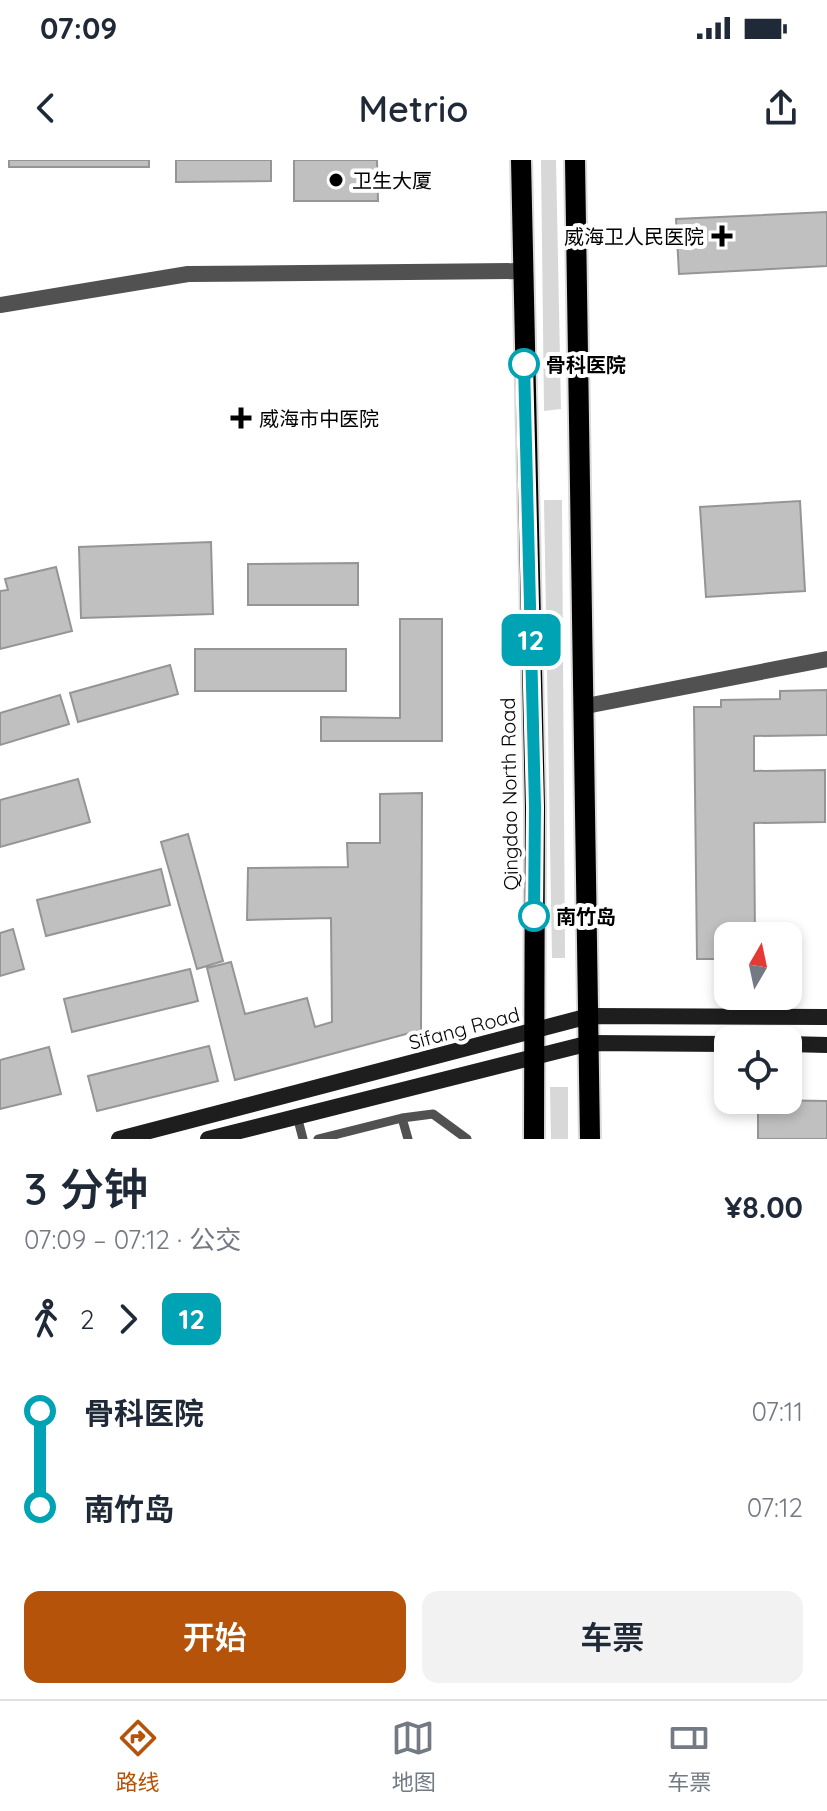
<!DOCTYPE html>
<html lang="zh">
<meta charset="utf-8">
<style>
body{margin:0;font-family:Quicksand,"Noto Sans SC",sans-serif;background:#f2f2f3;color:#1f2937;height:100vh;display:flex;flex-direction:column;font-size:30px;white-space:nowrap}
*{box-sizing:border-box;margin:0}
p{font-size:26px;color:#747a83}
.icon{flex:none;width:44px;height:44px;fill:none;stroke:currentColor;stroke-width:2;stroke-linecap:round;stroke-linejoin:round}
.map{position:relative;height:979px;overflow:hidden}
.sheet{display:flex;flex-direction:column;background:#fff;flex:1}
.sheet>*{flex:none}
.badge{padding:0 16px;border-radius:12px;font-size:28px;line-height:52px}
.needle{width:52px;rotate:9deg}
.buttons{position:absolute;left:714px;top:762px;display:grid;gap:16px}
.buttons a{display:grid;place-items:center;width:88px;height:88px;border-radius:16px;background:#fff;box-shadow:0 4px 12px #0003;font-size:40px}
.map>.badge{position:absolute;translate:-50% -50%;box-shadow:0 0 0 4px #fff}
.legs{display:flex;align-items:center;gap:12px;height:88px;padding:0 24px;font-size:26px}
.legs p{margin-inline-start:auto}
.head{display:flex;align-items:center;justify-content:space-between;height:136px;padding:0 24px}
h1{font-size:44px;font-weight:600;line-height:60px}
.primary-button{display:flex;gap:16px;margin-top:auto;padding:16px 24px}
.primary-button a{flex:1;height:92px;border-radius:16px;background:#b45309;color:#fff;font-size:32px;font-weight:600;line-height:92px;text-align:center}
.primary-button a+a{background:#f2f2f3;color:#1f2937}
ul{padding:0 24px;list-style:none}
li{display:flex;align-items:center;gap:28px;height:96px;font-size:30px}
li i{display:grid;place-items:center;width:12px;height:100%;margin:0 10px;background:currentColor}
li i::after{content:'';width:20px;height:20px;margin:-10px;border:6px solid;border-radius:50%;background:#fff}
li p{margin-inline-start:auto}
li:first-child i{background:linear-gradient(#0000 50%,currentColor 0)}
li:last-child i{background:linear-gradient(currentColor 50%,#0000 0)}
.status{display:flex;justify-content:space-between;align-items:center;height:56px;padding:0 40px;background:#fff;direction:ltr}
.status svg{height:22px;fill:currentColor}
header{display:flex;justify-content:space-between;align-items:center;height:104px;padding:0 24px;background:#fff;font-size:36px;font-weight:600}
.tab-bar{display:flex;justify-content:space-around;align-items:center;height:112px;border-top:2px solid #e0e1e3;background:#fff;font-size:22px;color:#747a83}
.tab-bar a{display:grid;justify-items:center;gap:4px}
.tab-bar .current{color:#b45309}
.map>svg:first-child{display:block}
.green{fill:#d8d8d8}
.building{fill:#c0c0c0;stroke:#959595;stroke-width:2}
.lines{fill:none;stroke-linecap:round;stroke-linejoin:round}
.primary-casing{stroke:#dbdbdb;stroke-width:24}
.lane{stroke:#515151;stroke-width:9}
.street{stroke:#515151;stroke-width:16}
.secondary{stroke:#1e1e1e;stroke-width:16}
.primary{stroke:#000;stroke-width:20}
.line-1-casing{stroke:#fff;stroke-width:18}
.line-1{stroke:#00a3b4;stroke-width:12}
.poi-dot{fill:#000;stroke:#fff;stroke-width:3}
.stop-1-dot{fill:#fff;stroke:#00a3b4;stroke-width:4}
.labels{text-anchor:middle;dominant-baseline:central;stroke-width:8;stroke-linejoin:round;paint-order:stroke}
.poi-label{font-size:20px;fill:#000;stroke:#fff;text-anchor:start}
.stop-label{font-size:20px;font-weight:bold;fill:#000;stroke:#fff;text-anchor:start}
.street-label{font-size:20px;fill:#000;stroke:#fff}
</style>
<div class="status"><b>07:09</b><svg viewBox="0 0 49 12"><path d="M0 12V9h3v3zM5 12V6h3v6zM10 12V3h3v9zM15 12V0h3v12zM26 1h20v11H26zM47 4h2v5h-2z"/></svg></div>
<header><svg class="icon" aria-label="back" viewBox="0 0 24 24"><path d="M15 5l-7 7 7 7"/></svg>Metrio<svg class="icon" aria-label="share" viewBox="0 0 24 24"><path d="M12 15V3M7 8l5-5 5 5M5 13v7h14v-7"/></svg></header>
<div class="map">
<svg width="827" height="979" viewBox="0 0 827 979">
<rect width="100%" height="100%" fill="#fff"/>
<!-- green -->
<path class="green" d="M 541,0 L 556,0 L 561,249 L 544,251 Z
M 544,340 L 562,340 L 565,798 L 552,798 Z
M 550,927 L 568,927 L 568,979 L 551,979 Z"/>
<!-- building -->
<path class="building" d="M 9,0 L 149,0 L 149,7 L 9,7 Z
M 176,0 L 271,0 L 271,21 L 176,22 Z
M 294,0 L 377,0 L 378,41 L 294,41 Z
M 827,52 L 827,106 L 679,114 L 676,59 Z
M 800,341 L 805,431 L 706,437 L 700,347 Z
M 211,382 L 213,454 L 81,458 L 79,387 Z
M 358,403 L 358,445 L 248,445 L 248,404 Z
M 56,407 L 72,471 L 0,489 L 0,431 L 8,430 L 5,419 Z
M 400,459 L 442,459 L 442,581 L 321,581 L 321,557 L 400,558 Z
M 195,489 L 346,489 L 346,531 L 195,531 Z
M 170,505 L 178,534 L 78,562 L 70,533 Z
M 827,530 L 827,575 L 754,576 L 754,611 L 825,610 L 825,662 L 754,663 L 755,776 L 728,776 L 728,799 L 697,799 L 694,547 L 721,547 L 721,540 L 780,539 L 780,531 Z
M 60,535 L 69,564 L 0,585 L 0,553 Z
M 78,619 L 90,662 L 0,687 L 0,640 Z
M 422,633 L 421,870 L 235,920 L 207,808 L 231,802 L 245,854 L 307,838 L 315,867 L 332,862 L 331,758 L 247,760 L 248,708 L 348,707 L 347,683 L 380,683 L 380,634 Z
M 188,674 L 223,801 L 197,809 L 161,682 Z
M 161,709 L 170,745 L 46,776 L 37,740 Z
M 13,769 L 24,809 L 0,816 L 0,773 Z
M 190,809 L 198,841 L 72,872 L 64,839 Z
M 209,886 L 218,921 L 97,951 L 88,916 Z
M 49,887 L 61,934 L 0,949 L 0,900 Z
M 758,940 L 827,941 L 827,979 L 758,979 Z"/>
<g class="lines">
<defs>
<path id="primary" d="M 521,0 L 535,647 L 534,979
M 575,0 L 590,979"/>
</defs>
<!-- primary casing -->
<use href="#primary" class="primary-casing"/>
<!-- lane -->
<path class="lane" d="M 297,956 L 303,979
M 402,958 L 433,954 L 467,979
M 318,979 L 402,958 L 408,979"/>
<!-- street -->
<path class="street" d="M 0,145 L 188,114 L 523,111
M 586,546 L 827,499"/>
<!-- secondary -->
<path class="secondary" d="M 788,884 L 827,885
M 119,979 L 589,856 L 827,857
M 208,979 L 590,883 L 728,884"/>
<!-- primary -->
<use href="#primary" class="primary"/>
</g>
<g class="lines">
<defs>
<path id="line-1" d="M 524,204 L 535,647 L 534,756"/>
</defs>
<!-- line-1 casing -->
<use href="#line-1" class="line-1-casing"/>
<!-- line-1 -->
<use href="#line-1" class="line-1"/>
</g>
<!-- markers -->
<g class="poi-dot">
<circle cx="336" cy="20" r="8"/>
<path d="M718 64h8v8h8v8h-8v8h-8v-8h-8v-8h8z"/>
<path d="M237 246h8v8h8v8h-8v8h-8v-8h-8v-8h8z"/>
</g>
<g class="stop-1-dot">
<circle cx="524" cy="204" r="14"/>
<circle cx="534" cy="756" r="14"/>
</g>
<g class="labels">
<!-- poi labels -->
<g class="poi-label">
<text x="352" y="20">卫生大厦</text>
<text x="704" y="76" text-anchor="end">威海卫人民医院</text>
<text x="259" y="258">威海市中医院</text>
</g>
<!-- stop labels -->
<g class="stop-label">
<text x="546" y="204">骨科医院</text>
<text x="556" y="756">南竹岛</text>
</g>
<!-- street labels -->
<g class="street-label">
<text transform="translate(509 634) rotate(-91)">Qingdao North Road</text>
<text transform="translate(464 868) rotate(-15)">Sifang Road</text>
</g>
</g>
</svg>
<div class="buttons">
<a><svg class="needle" viewBox="-14 -14 28 28"><path d="M0-13l5 13h-10z" fill="#e53935"/><path d="M0 13l5-13h-10z" fill="#747a83"/></svg></a>
<a><svg class="icon" aria-label="locate" viewBox="0 0 24 24"><circle cx="12" cy="12" r="6"/><path d="M12 2v4M12 18v4M2 12h4M18 12h4"/></svg></a>
</div>
<b class="badge" style="left:531px;top:480px;background:#00a3b4;color:#fff">12</b>
</div>
<section class="sheet">
<div class="head"><div><h1>3 分钟</h1><p>07:09 – 07:12 · 公交</p></div><b>¥8.00</b></div>
<div class="legs"><svg class="icon" aria-label="walk" viewBox="0 0 24 24"><circle cx="13" cy="4" r="2"/><path d="M13 8l-2 6 4 7M11 14l-3 7M7 12l3-4h3l4 4"/></svg>2<svg class="icon" aria-label="forward" viewBox="0 0 24 24"><path d="M9 5l7 7-7 7"/></svg><b class="badge" style="background:#00a3b4;color:#fff">12</b></div>
<ul>
<li><i style="color:#00a3b4"></i><b>骨科医院</b><p>07:11</p></li>
<li><i style="color:#00a3b4"></i><b>南竹岛</b><p>07:12</p></li>
</ul>
<div class="primary-button"><a>开始</a><a>车票</a></div>
</section>
<nav class="tab-bar">
<a class="current"><svg class="icon" aria-label="directions" viewBox="0 0 24 24"><path d="M12 3l9 9-9 9-9-9zM9 14v-3h6M13 9l2 2-2 2"/></svg>路线</a>
<a><svg class="icon" aria-label="map" viewBox="0 0 24 24"><path d="M3 6l6-2 6 2 6-2v14l-6 2-6-2-6 2zM9 4v14M15 6v14"/></svg>地图</a>
<a><svg class="icon" aria-label="tickets" viewBox="0 0 24 24"><path d="M3 7h18v10H3zM15 7v10"/></svg>车票</a>
</nav>
